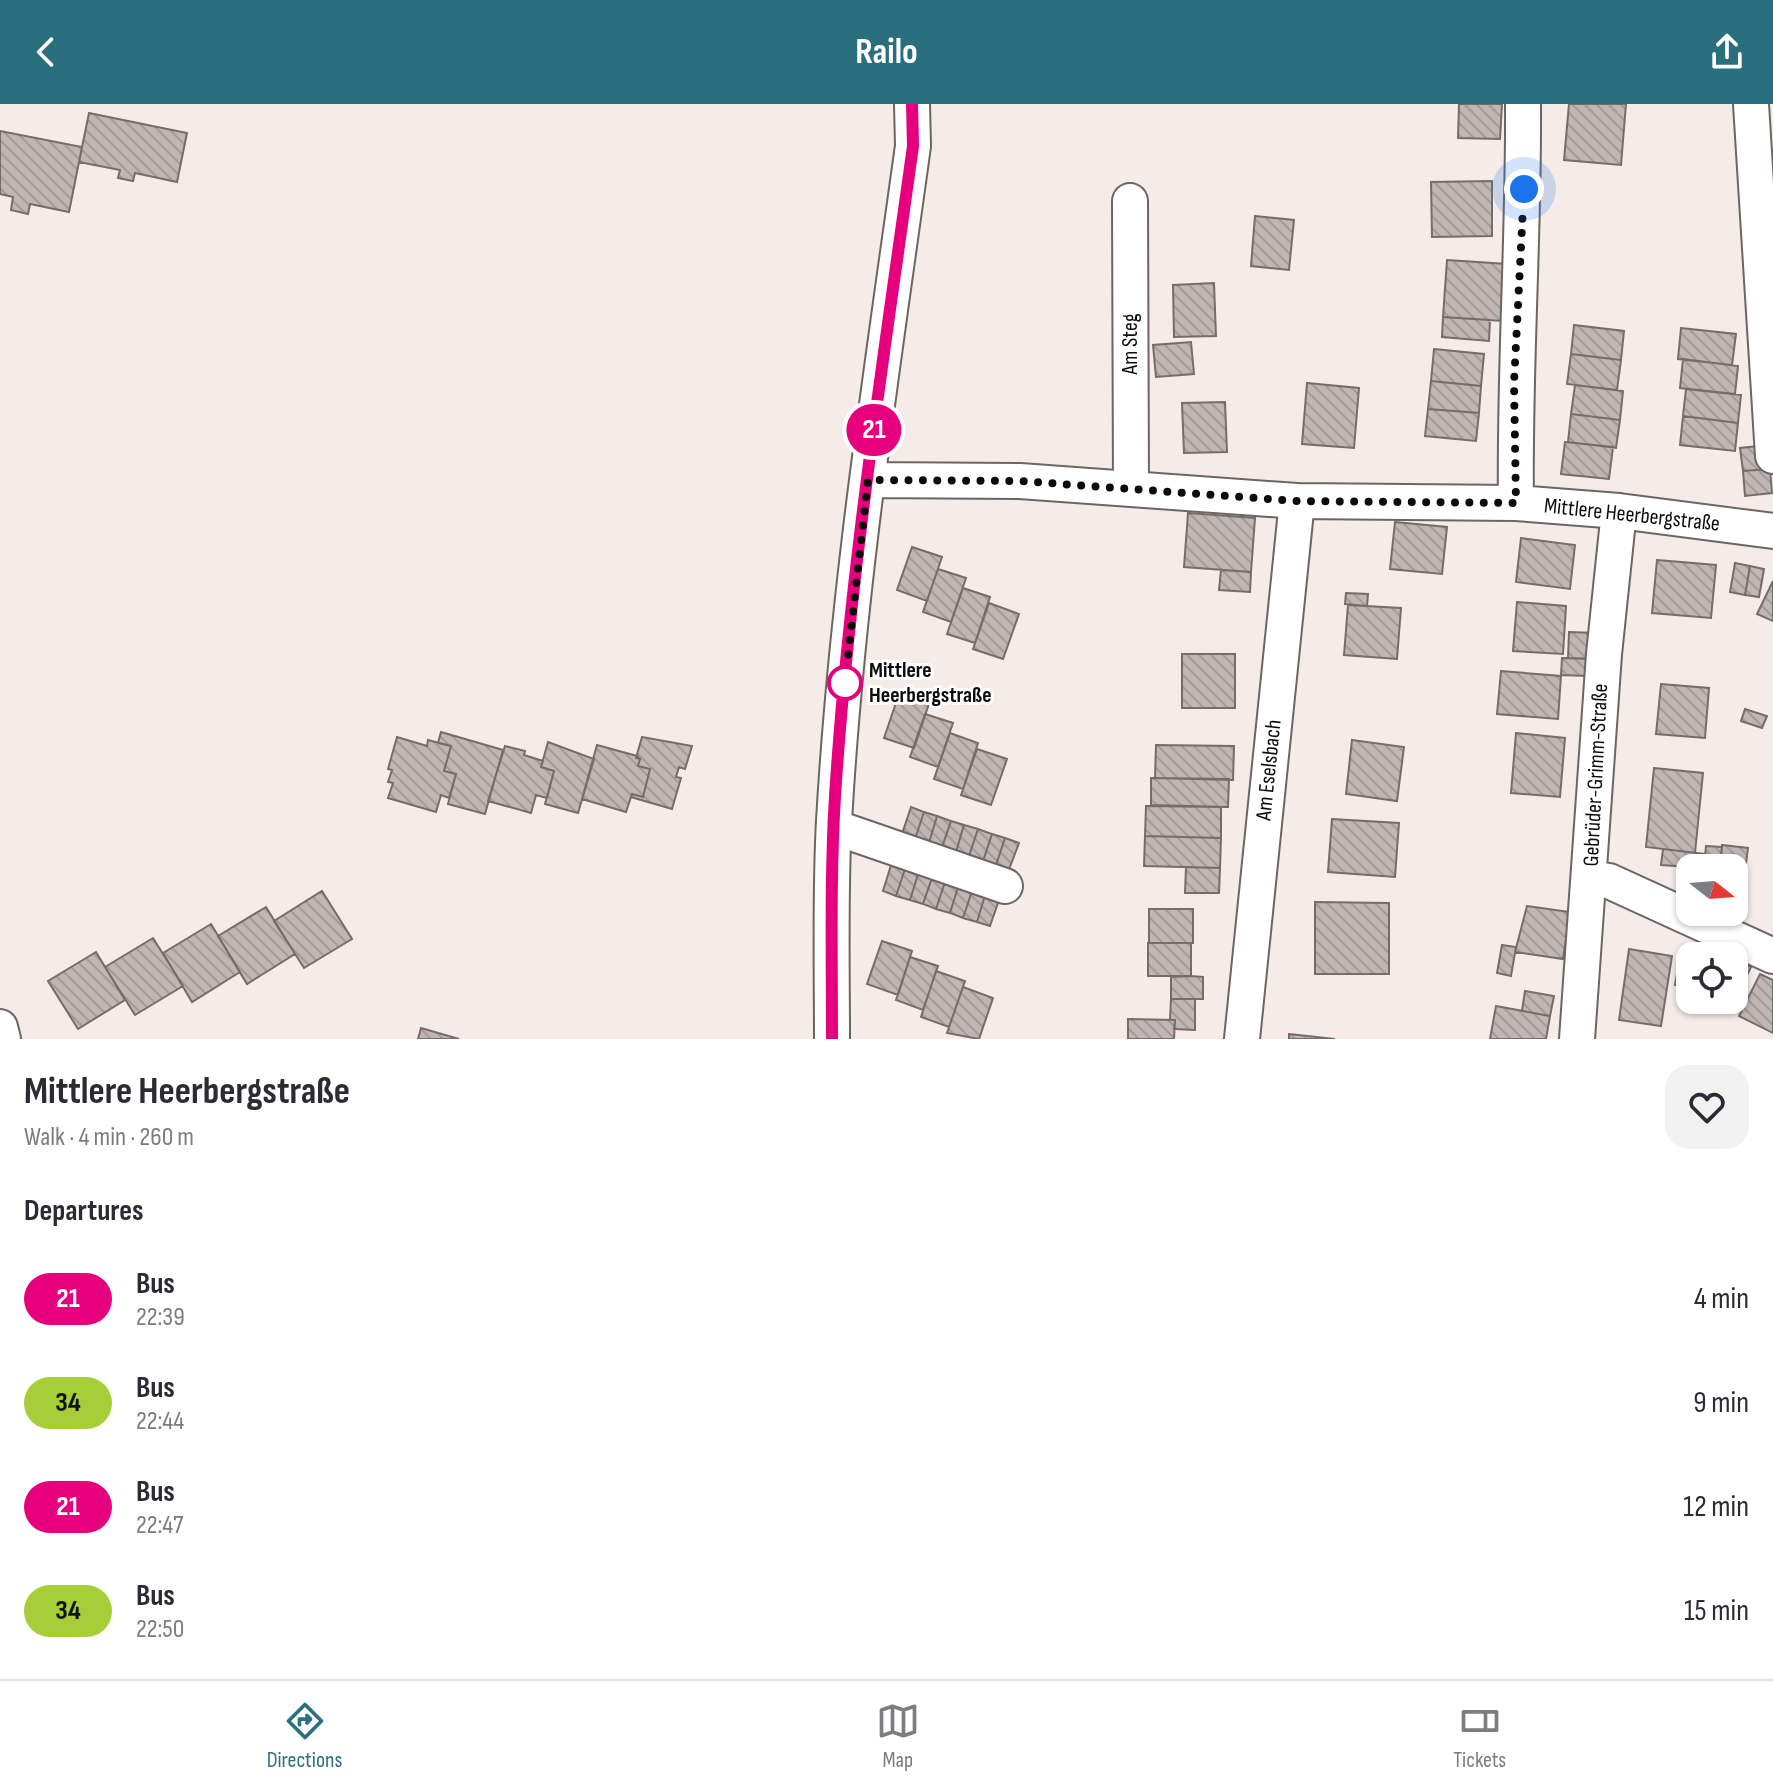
<!DOCTYPE html>
<meta charset="utf-8">
<style>
body{margin:0;font-family:"Sofia Sans Condensed",sans-serif;background:#f2f2f3;color:#2b2b33;height:100vh;display:flex;flex-direction:column;font-size:30px;white-space:nowrap}
*{box-sizing:border-box;margin:0}
p{font-size:26px;color:#7c7c81}
.icon{flex:none;width:44px;height:44px;fill:none;stroke:currentColor;stroke-width:2;stroke-linecap:round;stroke-linejoin:round}
.map{position:relative;height:935px;overflow:hidden}
.drawer{display:flex;flex-direction:column;background:#fff;flex:1}
.drawer>*{flex:none}
.badge{padding:0 16px;border-radius:26px;font-size:28px;line-height:52px}
.needle{width:52px;rotate:107deg}
.controls{position:absolute;left:1676px;top:750px;display:grid;gap:16px}
.controls a{display:grid;place-items:center;width:72px;height:72px;border-radius:16px;background:#fff;box-shadow:0 2px 6px #0004;font-size:40px}
.you{position:absolute;width:40px;height:40px;margin:-20px;border:6px solid #fff;border-radius:50%;background:#1a73e8;box-shadow:0 0 0 12px #1a73e833}
.map>.badge{position:absolute;translate:-50% -50%;box-shadow:0 0 0 4px #fff}
h2{padding:0 24px;font-size:30px;line-height:72px}
.round{display:grid;place-items:center;flex:none;width:84px;height:84px;border-radius:24px;background:#f2f2f3}
.headline{display:flex;align-items:center;justify-content:space-between;height:136px;padding:0 24px}
h1{font-size:38px;font-weight:700;line-height:60px}
ul{padding:0;list-style:none}
li{display:flex;align-items:center;gap:24px;height:104px;padding:0 24px}
li div{flex:1}
li b{display:block;font-size:30px}
li em{font-style:normal}
li .badge{min-width:88px;font-weight:700;text-align:center}
header{display:flex;justify-content:space-between;align-items:center;height:104px;padding:0 24px;background:#296f7d;color:#fff;font-size:36px;font-weight:700}
.tabs{display:flex;justify-content:space-around;align-items:center;height:112px;border-top:2px solid #e1e1e2;background:#fff;font-size:22px;color:#7c7c81}
.tabs a{display:grid;justify-items:center;gap:4px}
.tabs .current{color:#296f7d}
.map>svg:first-child{display:block}
.building{fill:url(#building-back-hatch);stroke:#756d6b;stroke-width:2}
.lines{fill:none;stroke-linecap:round;stroke-linejoin:round}
.minor-casing{stroke:#6d6563;stroke-width:38}
.minor{stroke:#fff;stroke-width:34}
.line-casing{stroke:#fff;stroke-width:18}
.line{stroke:#e6007e;stroke-width:12}
.walk{stroke:#0d0a0a;stroke-width:8;stroke-dasharray:0 14.4}
.stop-dot{fill:#fff;stroke:#e6007e;stroke-width:4}
.labels{text-anchor:middle;dominant-baseline:central;stroke-width:6;stroke-linejoin:round;paint-order:stroke}
.street-label{font-size:22px;fill:#0d0a0a;stroke:#fff}
.stop-label{font-size:22px;font-weight:bold;fill:#0d0a0a;stroke:#fff;text-anchor:start}
</style>
<header><svg class="icon" aria-label="back" viewBox="0 0 24 24"><path d="M15 5l-7 7 7 7"/></svg>Railo<svg class="icon" aria-label="share" viewBox="0 0 24 24"><path d="M12 15V3M7 8l5-5 5 5M5 13v7h14v-7"/></svg></header>
<div class="map">
<svg width="1773" height="935" viewBox="0 0 1773 935">
<defs>
<pattern id="building-back-hatch" width="6" height="6" patternUnits="userSpaceOnUse" patternTransform="scale(2)"><rect width="6" height="6" fill="#c0b7b5"/><path d="M-1 5l2 2M0 0l6 6M5-1l2 2" fill="none" stroke="#a49c9a"/></pattern>
</defs>
<rect width="100%" height="100%" fill="#f5ece9"/>
<!-- building -->
<path class="building" d="M 1459,0 L 1502,0 L 1500,35 L 1458,34 Z
M 1569,0 L 1626,0 L 1621,61 L 1564,56 Z
M 89,9 L 187,29 L 177,78 L 135,69 L 133,77 L 118,74 L 120,66 L 79,58 Z
M 0,27 L 82,43 L 69,108 L 30,100 L 28,110 L 11,106 L 13,93 L 0,90 Z
M 1492,77 L 1492,132 L 1432,133 L 1431,78 Z
M 1255,112 L 1294,116 L 1289,166 L 1251,162 Z
M 1447,156 L 1507,160 L 1503,217 L 1443,213 Z
M 1214,179 L 1216,232 L 1174,233 L 1173,181 Z
M 1443,213 L 1490,216 L 1489,237 L 1442,233 Z
M 1574,221 L 1624,227 L 1621,256 L 1571,250 Z
M 1681,224 L 1736,230 L 1732,261 L 1678,255 Z
M 1191,238 L 1194,270 L 1156,273 L 1153,241 Z
M 1434,245 L 1484,250 L 1481,282 L 1431,277 Z
M 1571,250 L 1621,256 L 1617,286 L 1567,280 Z
M 1683,255 L 1738,262 L 1735,290 L 1680,284 Z
M 1431,277 L 1481,282 L 1479,309 L 1428,305 Z
M 1307,279 L 1359,284 L 1354,344 L 1302,340 Z
M 1575,281 L 1623,287 L 1620,316 L 1571,310 Z
M 1686,285 L 1741,291 L 1738,319 L 1683,312 Z
M 1225,298 L 1227,348 L 1184,349 L 1182,299 Z
M 1428,305 L 1479,309 L 1476,337 L 1425,332 Z
M 1571,310 L 1620,316 L 1616,344 L 1568,338 Z
M 1683,312 L 1738,319 L 1735,347 L 1680,341 Z
M 1565,338 L 1613,343 L 1609,375 L 1561,370 Z
M 1768,341 L 1770,365 L 1743,367 L 1740,344 Z
M 1770,365 L 1772,389 L 1745,392 L 1743,367 Z
M 1188,409 L 1255,414 L 1251,468 L 1184,463 Z
M 1395,418 L 1447,423 L 1442,470 L 1390,465 Z
M 1521,434 L 1575,441 L 1570,485 L 1516,478 Z
M 912,443 L 942,453 L 927,497 L 897,486 Z
M 1657,456 L 1716,461 L 1711,514 L 1652,509 Z
M 1735,459 L 1750,462 L 1745,491 L 1730,488 Z
M 1750,462 L 1764,465 L 1759,493 L 1745,491 Z
M 938,465 L 966,474 L 951,518 L 923,508 Z
M 1221,466 L 1251,468 L 1250,488 L 1219,486 Z
M 1773,477 L 1773,517 L 1757,510 Z
M 963,484 L 990,493 L 975,539 L 947,530 Z
M 1346,489 L 1368,490 L 1367,502 L 1345,500 Z
M 1517,498 L 1566,502 L 1563,550 L 1513,547 Z
M 989,499 L 1019,510 L 1003,555 L 973,545 Z
M 1348,501 L 1401,504 L 1397,555 L 1344,551 Z
M 1569,528 L 1597,529 L 1596,555 L 1568,554 Z
M 1182,550 L 1235,550 L 1235,604 L 1182,604 Z
M 1562,554 L 1588,555 L 1587,572 L 1561,571 Z
M 1501,567 L 1561,572 L 1558,615 L 1497,610 Z
M 1661,580 L 1709,584 L 1705,634 L 1656,630 Z
M 899,590 L 929,600 L 914,644 L 884,634 Z
M 1745,605 L 1767,612 L 1762,624 L 1741,617 Z
M 925,610 L 953,619 L 938,663 L 910,653 Z
M 441,628 L 503,646 L 485,710 L 448,700 L 456,670 L 444,667 L 451,642 L 438,639 Z
M 950,629 L 978,639 L 963,685 L 934,675 Z
M 1516,629 L 1565,634 L 1560,693 L 1511,689 Z
M 397,633 L 427,642 L 428,636 L 451,642 L 444,667 L 456,670 L 449,694 L 441,691 L 436,708 L 388,694 L 393,679 L 388,678 L 392,666 L 388,665 Z
M 642,633 L 692,642 L 685,665 L 679,663 L 676,673 L 681,674 L 672,705 L 631,693 L 632,690 L 643,693 L 650,665 L 638,662 L 640,655 L 636,654 Z
M 1352,636 L 1404,643 L 1397,697 L 1346,690 Z
M 548,638 L 594,655 L 578,709 L 545,700 L 554,667 L 541,663 Z
M 597,641 L 637,652 L 640,655 L 638,662 L 650,665 L 643,693 L 632,690 L 626,708 L 582,695 Z
M 1156,641 L 1234,642 L 1233,676 L 1155,674 Z
M 505,642 L 525,647 L 524,651 L 543,657 L 541,663 L 554,667 L 547,694 L 536,691 L 531,709 L 488,697 Z
M 977,645 L 1007,655 L 991,701 L 961,691 Z
M 1654,664 L 1703,669 L 1695,749 L 1646,743 Z
M 1151,674 L 1229,675 L 1228,703 L 1151,701 Z
M 1146,702 L 1221,703 L 1221,734 L 1145,732 Z
M 911,703 L 924,708 L 914,738 L 901,733 Z
M 924,708 L 937,712 L 928,742 L 914,738 Z
M 937,712 L 951,717 L 941,746 L 928,742 Z
M 1332,715 L 1399,719 L 1395,773 L 1328,768 Z
M 951,717 L 964,721 L 955,751 L 941,746 Z
M 964,721 L 978,725 L 968,755 L 955,751 Z
M 978,725 L 992,730 L 982,760 L 968,755 Z
M 992,730 L 1005,734 L 995,764 L 982,760 Z
M 1145,732 L 1221,734 L 1220,764 L 1144,762 Z
M 1005,734 L 1019,739 L 1008,768 L 995,764 Z
M 1722,741 L 1748,744 L 1743,783 L 1734,782 L 1734,764 L 1720,764 Z
M 1706,742 L 1722,743 L 1720,764 L 1704,764 Z
M 1663,745 L 1706,750 L 1704,764 L 1661,761 Z
M 892,758 L 906,762 L 896,792 L 883,787 Z
M 906,762 L 919,767 L 910,796 L 896,792 Z
M 1186,763 L 1220,764 L 1219,789 L 1185,789 Z
M 919,767 L 933,771 L 923,800 L 910,796 Z
M 933,771 L 946,775 L 936,805 L 923,800 Z
M 946,775 L 959,780 L 950,809 L 936,805 Z
M 959,780 L 973,784 L 963,814 L 950,809 Z
M 973,784 L 986,788 L 977,818 L 963,814 Z
M 322,787 L 352,835 L 304,864 L 274,817 Z
M 986,788 L 1000,793 L 990,822 L 977,818 Z
M 1315,798 L 1389,799 L 1389,870 L 1315,870 Z
M 1527,802 L 1570,808 L 1563,855 L 1515,848 Z
M 266,803 L 295,850 L 247,880 L 218,832 Z
M 1149,805 L 1193,805 L 1193,839 L 1149,839 Z
M 211,820 L 240,868 L 192,898 L 163,849 Z
M 153,834 L 183,882 L 135,911 L 105,863 Z
M 882,837 L 912,847 L 898,891 L 867,880 Z
M 1148,839 L 1191,839 L 1191,872 L 1148,872 Z
M 1502,841 L 1516,843 L 1511,872 L 1497,869 Z
M 1629,845 L 1672,852 L 1661,922 L 1619,916 Z
M 96,848 L 125,896 L 78,925 L 48,877 Z
M 910,853 L 938,862 L 923,906 L 896,896 Z
M 1735,855 L 1751,863 L 1737,892 L 1734,890 Z
M 1679,859 L 1690,861 L 1690,883 L 1675,881 Z
M 936,867 L 965,877 L 949,923 L 921,913 Z
M 1760,870 L 1773,876 L 1773,929 L 1739,912 Z
M 1191,872 L 1203,873 L 1203,895 L 1171,895 L 1171,873 Z
M 963,883 L 993,894 L 979,935 L 947,929 Z
M 1525,887 L 1554,892 L 1550,912 L 1522,907 Z
M 1171,895 L 1195,895 L 1195,926 L 1174,925 L 1175,916 L 1170,916 Z
M 1496,902 L 1550,912 L 1546,935 L 1490,935 Z
M 1128,915 L 1175,916 L 1174,935 L 1128,935 Z
M 421,924 L 459,935 L 418,935 Z
M 1289,930 L 1335,935 L 1289,935 Z"/>
<g class="lines">
<defs>
<path id="minor" d="M 1751,0 L 1773,352
M 1130,97 L 1131,383
M 868,376 L 1020,377 L 1297,397 L 1516,399 L 1619,407 L 1773,427
M 1516,399 C 1514,266 1524,133 1523,0
M 834,723 L 1005,782
M 1590,774 L 1609,777 L 1773,852
M 0,923 L 3,935
M 832,935 C 832,863 830,789 834,717 C 847,490 882,266 913,42 L 912,0
M 1242,935 L 1297,397
M 1577,935 L 1604,550 L 1619,407"/>
</defs>
<!-- minor casing -->
<use href="#minor" class="minor-casing"/>
<!-- minor -->
<use href="#minor" class="minor"/>
</g>
<g class="lines">
<defs>
<path id="line" d="M 832,935 C 832,854 830,773 835,692 C 849,475 883,258 913,42 L 912,0"/>
</defs>
<!-- line casing -->
<use href="#line" class="line-casing"/>
<!-- line -->
<use href="#line" class="line"/>
<!-- walk -->
<path class="walk" d="M 845,579 L 868,376 L 1020,377 L 1297,397 L 1516,399 L 1514,279 L 1524,85"/>
</g>
<!-- markers -->
<circle class="stop-dot" cx="845" cy="579" r="16"/>
<g class="labels">
<!-- street labels -->
<g class="street-label">
<text transform="translate(1130 240) rotate(-90)">Am Steg</text>
<text transform="translate(1632 411) rotate(6)">Mittlere Heerbergstraße</text>
<text transform="translate(1269 666) rotate(-84)">Am Eselsbach</text>
<text transform="translate(1596 671) rotate(-87)">Gebrüder-Grimm-Straße</text>
</g>
<!-- stop labels -->
<g class="stop-label">
<text x="869" y="566">Mittlere<tspan x="869" dy="25">Heerbergstraße</tspan></text>
</g>
</g>
</svg>
<div class="controls">
<a><svg class="needle" viewBox="-14 -14 28 28"><path d="M0-13l5 13h-10z" fill="#e53935"/><path d="M0 13l5-13h-10z" fill="#7c7c81"/></svg></a>
<a><svg class="icon" aria-label="locate" viewBox="0 0 24 24"><circle cx="12" cy="12" r="6"/><path d="M12 2v4M12 18v4M2 12h4M18 12h4"/></svg></a>
</div>
<div class="you" style="left:1524px;top:85px"></div>
<b class="badge" style="left:874px;top:326px;background:#e6007e;color:#fff">21</b>
</div>
<section class="drawer">
<div class="headline"><div><h1>Mittlere Heerbergstraße</h1><p>Walk · 4 min · 260 m</p></div><a class="round"><svg class="icon" aria-label="heart" viewBox="0 0 24 24"><path d="M12 20l-8-8c-3-5 5-10 8-4 3-6 11-1 8 4z"/></svg></a></div>
<h2>Departures</h2>
<ul>
<li><span class="badge" style="background:#e6007e;color:#fff">21</span><div><b>Bus</b><p>22:39</p></div><em>4 min</em></li>
<li><span class="badge" style="background:#a6ce39;color:#111">34</span><div><b>Bus</b><p>22:44</p></div><em>9 min</em></li>
<li><span class="badge" style="background:#e6007e;color:#fff">21</span><div><b>Bus</b><p>22:47</p></div><em>12 min</em></li>
<li><span class="badge" style="background:#a6ce39;color:#111">34</span><div><b>Bus</b><p>22:50</p></div><em>15 min</em></li>
</ul>
</section>
<nav class="tabs">
<a class="current"><svg class="icon" aria-label="directions" viewBox="0 0 24 24"><path d="M12 3l9 9-9 9-9-9zM9 14v-3h6M13 9l2 2-2 2"/></svg>Directions</a>
<a><svg class="icon" aria-label="map" viewBox="0 0 24 24"><path d="M3 6l6-2 6 2 6-2v14l-6 2-6-2-6 2zM9 4v14M15 6v14"/></svg>Map</a>
<a><svg class="icon" aria-label="tickets" viewBox="0 0 24 24"><path d="M3 7h18v10H3zM15 7v10"/></svg>Tickets</a>
</nav>
